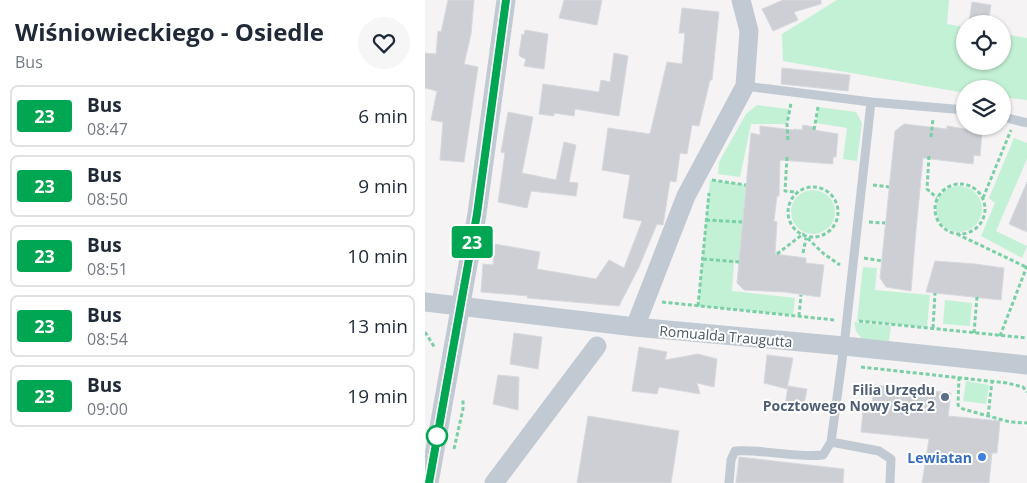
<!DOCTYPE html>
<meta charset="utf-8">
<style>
body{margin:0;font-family:"Open Sans",sans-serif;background:#f6f6f7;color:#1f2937;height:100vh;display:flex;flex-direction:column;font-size:19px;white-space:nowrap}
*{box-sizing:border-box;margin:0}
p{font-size:16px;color:#747a83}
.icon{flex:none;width:28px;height:28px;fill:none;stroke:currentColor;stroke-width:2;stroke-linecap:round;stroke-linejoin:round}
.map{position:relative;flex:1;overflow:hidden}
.details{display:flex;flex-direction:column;background:#fff;width:425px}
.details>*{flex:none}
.badge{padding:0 10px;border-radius:4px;font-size:18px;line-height:32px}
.buttons{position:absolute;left:531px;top:15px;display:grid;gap:10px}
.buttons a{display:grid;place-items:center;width:55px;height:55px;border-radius:50%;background:#fff;box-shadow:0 1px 4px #0004;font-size:25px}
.map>.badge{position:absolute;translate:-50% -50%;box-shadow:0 0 0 2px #fff}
.round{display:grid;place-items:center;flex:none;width:52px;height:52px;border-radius:26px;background:#f6f6f7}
.head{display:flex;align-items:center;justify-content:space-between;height:85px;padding:0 15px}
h1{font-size:24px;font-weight:700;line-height:38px}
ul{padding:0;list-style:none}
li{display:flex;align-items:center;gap:15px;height:62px;margin:0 10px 8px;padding:0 5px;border:2px solid #e0e1e3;border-radius:8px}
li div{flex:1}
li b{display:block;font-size:19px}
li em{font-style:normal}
li .badge{min-width:55px;font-weight:700;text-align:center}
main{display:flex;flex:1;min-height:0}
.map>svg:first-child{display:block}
.green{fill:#c3f1d5}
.building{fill:#cdcfd5;stroke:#d7d9de}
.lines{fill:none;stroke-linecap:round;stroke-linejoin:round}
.path{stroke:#7ad0a6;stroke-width:3;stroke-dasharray:4 2.5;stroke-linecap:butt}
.service{stroke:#c1cad2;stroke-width:9}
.minor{stroke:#c1cad2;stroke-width:19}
.line-casing{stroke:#fff;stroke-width:11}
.line{stroke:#00a651;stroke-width:8}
.service-dot{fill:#5c6f8a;stroke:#fff;stroke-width:2}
.stop-dot{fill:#fff;stroke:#00a651;stroke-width:2.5}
.shop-dot{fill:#3f7fe0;stroke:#fff;stroke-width:2}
.labels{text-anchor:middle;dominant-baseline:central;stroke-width:4;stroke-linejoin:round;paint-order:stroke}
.street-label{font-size:14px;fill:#4a5661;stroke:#fff}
.service-label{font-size:14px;font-weight:bold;fill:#4e5e75;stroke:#fff;text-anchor:end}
.shop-label{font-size:14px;font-weight:bold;fill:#366cbe;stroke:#fff;text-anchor:end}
</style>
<main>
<section class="details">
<div class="head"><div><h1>Wiśniowieckiego - Osiedle</h1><p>Bus</p></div><a class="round"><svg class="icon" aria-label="heart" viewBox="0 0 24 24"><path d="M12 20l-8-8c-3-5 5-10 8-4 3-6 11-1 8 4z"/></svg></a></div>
<ul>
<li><span class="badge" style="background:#00a651;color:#fff">23</span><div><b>Bus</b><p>08:47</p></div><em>6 min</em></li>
<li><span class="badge" style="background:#00a651;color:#fff">23</span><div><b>Bus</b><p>08:50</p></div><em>9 min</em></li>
<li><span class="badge" style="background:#00a651;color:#fff">23</span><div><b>Bus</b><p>08:51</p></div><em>10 min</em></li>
<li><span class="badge" style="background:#00a651;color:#fff">23</span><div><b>Bus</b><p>08:54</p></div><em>13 min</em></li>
<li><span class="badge" style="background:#00a651;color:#fff">23</span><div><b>Bus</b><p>09:00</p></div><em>19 min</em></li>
</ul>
</section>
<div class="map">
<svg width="602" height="483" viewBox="0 0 602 483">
<rect width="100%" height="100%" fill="#f5f3f3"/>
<!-- green -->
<path class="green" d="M 412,0 L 524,0 L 522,24 L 540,27 L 540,61 L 578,61 L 578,34 L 602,38 L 602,100 L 578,97 L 578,89 L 540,89 L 540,93 L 358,61 L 357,34 Z
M 332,105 L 364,109 L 362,124 L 326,124 L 315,177 L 293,174 L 294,162 L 321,114 Z
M 393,107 L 431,112 L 437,123 L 432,161 L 418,159 L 422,128 L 391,123 Z
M 589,138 L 602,143 L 602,159 L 571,231 L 602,246 L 597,258 L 556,236 L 570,203 L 564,198 Z
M 285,180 L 321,185 L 314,262 L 309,262 L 307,291 L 370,298 L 368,315 L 273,306 Z
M511 209a23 23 0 1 1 46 0a23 23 0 1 1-46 0Z
M366 212a22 22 0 1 1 44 0a22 22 0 1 1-44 0Z
M 438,267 L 452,268 L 450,290 L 505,295 L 502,327 L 432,321 Z
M 520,300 L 547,303 L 545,326 L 518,324 Z
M 429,322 L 466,326 L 464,341 L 437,339 L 431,331 Z
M 541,381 L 564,385 L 561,404 L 538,401 Z"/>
<!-- building -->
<path class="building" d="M 23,0 L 49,0 L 46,34 L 39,64 L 53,67 L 39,162 L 15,160 L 18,122 L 6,120 L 12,91 L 0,88 L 0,53 L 11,54 L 13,31 L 16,32 Z
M 139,0 L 177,0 L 172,25 L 134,18 Z
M 358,0 L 396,0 L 396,4 L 369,12 L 373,20 L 348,31 L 337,9 Z
M 547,2 L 566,5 L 563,24 L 544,22 Z
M 257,8 L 294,12 L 287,80 L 285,80 L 274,126 L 267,125 L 262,154 L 255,153 L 251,182 L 245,181 L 238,225 L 232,224 L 214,267 L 194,306 L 102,298 L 103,296 L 56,292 L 58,264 L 68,265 L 70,244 L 115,252 L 112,269 L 171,279 L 184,260 L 199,268 L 217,221 L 198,218 L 205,175 L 177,170 L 183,128 L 225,134 L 242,62 L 257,64 L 260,33 L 254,33 Z
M 100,30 L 123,34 L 119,69 L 99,66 L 101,59 L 96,57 L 94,55 L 97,34 L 99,35 Z
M 189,53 L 203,56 L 194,116 L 150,109 L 149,116 L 129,113 L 129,116 L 114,114 L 118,84 L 174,92 L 176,80 L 185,82 Z
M 357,68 L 425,75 L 423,91 L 356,84 Z
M 83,112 L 108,117 L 97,173 L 131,180 L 139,142 L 151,145 L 144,182 L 153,183 L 151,196 L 106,191 L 102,208 L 73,202 L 80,153 L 76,152 Z
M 479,124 L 522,129 L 522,126 L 557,132 L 555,156 L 549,155 L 548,164 L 498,158 L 491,230 L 486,291 L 461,287 L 455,278 L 470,131 Z
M 378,125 L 389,127 L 389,130 L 413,134 L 411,157 L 408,157 L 408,164 L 355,160 L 354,196 L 352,196 L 349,221 L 352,222 L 350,254 L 381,258 L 381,263 L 399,265 L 395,297 L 359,292 L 319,290 L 312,283 L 326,133 L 335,135 L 335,126 L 368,130 L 369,129 L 377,130 Z
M 602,182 L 602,232 L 584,224 Z
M 510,261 L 550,264 L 579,268 L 576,300 L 501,292 Z
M 89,333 L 117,337 L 113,369 L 85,364 Z
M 214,347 L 242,352 L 240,360 L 273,354 L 292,359 L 289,387 L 272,383 L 275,394 L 234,387 L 232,394 L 207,391 Z
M 342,355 L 368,358 L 362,389 L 339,383 Z
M 73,375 L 94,377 L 93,410 L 68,404 Z
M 449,385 L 526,393 L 523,416 L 575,421 L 572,453 L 567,453 L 564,483 L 497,483 L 504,439 L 436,432 L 438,412 L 446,413 Z
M 363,386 L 382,389 L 378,410 L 360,406 Z
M 163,416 L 254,431 L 246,483 L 152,483 Z
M 314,457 L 419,469 L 418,483 L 311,483 Z"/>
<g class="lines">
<!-- path -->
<path class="path" d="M 389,130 L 393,107
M 506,137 L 508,119
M 363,140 L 362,124 L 366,103
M 504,156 L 502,189 L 512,198
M 362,157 L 360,191 L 372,192
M 287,180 L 321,185
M510 209a25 25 0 1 1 50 0a25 25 0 1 1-50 0Z
M 448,185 L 464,187
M363 212a25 25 0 1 1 50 0a25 25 0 1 1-50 0Z
M 558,198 L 586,130
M 281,220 L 317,222
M 444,222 L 460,223
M 532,234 L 601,267
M 378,253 L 381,238
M 352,254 L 378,234 L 399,254 L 415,265
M 439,258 L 457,261
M 278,259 L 314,262
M 237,302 L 410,320
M 273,306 L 284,193
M 374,316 L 376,295
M 434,321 L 602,338
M 508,328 L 510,293
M 0,332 L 10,348
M 549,333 L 552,297
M 575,336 L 602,266
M 436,367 L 582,383 L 598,387 L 602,392
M 534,377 L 533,405 L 538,409 L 585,422 L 602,423
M 563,416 L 567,381
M 29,449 L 38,409 L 38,399"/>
<!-- service -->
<path class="service" d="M 320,86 L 446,102 L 540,110
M 446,102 L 419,346 L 406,442 L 454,451 L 466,459 L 465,483
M 578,117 L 602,123
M 304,483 L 306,460 L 310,451 C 339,449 368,458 398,455 L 406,442"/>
<!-- minor -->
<path class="minor" d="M 0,302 L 210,327 L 419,346 L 602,365
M 210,327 L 261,196 L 320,86 L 324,31 L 316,0
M 4,483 L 52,214 L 81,0
M 69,483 L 172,346"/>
</g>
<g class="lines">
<defs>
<path id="line" d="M 4,483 L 52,214 L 81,0"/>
</defs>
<!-- line casing -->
<use href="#line" class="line-casing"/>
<!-- line -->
<use href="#line" class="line"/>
</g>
<!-- markers -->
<circle class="service-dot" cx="520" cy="397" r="5"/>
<circle class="stop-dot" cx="12" cy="436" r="10"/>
<circle class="shop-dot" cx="557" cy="457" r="5"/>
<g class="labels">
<!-- street labels -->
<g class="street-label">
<text transform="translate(301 336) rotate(5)">Romualda Traugutta</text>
</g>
<!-- service labels -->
<g class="service-label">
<text x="510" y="389">Filia Urzędu<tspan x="510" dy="16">Pocztowego Nowy Sącz 2</tspan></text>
</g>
<!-- shop labels -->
<g class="shop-label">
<text x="547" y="457">Lewiatan</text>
</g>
</g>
</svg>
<div class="buttons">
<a><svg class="icon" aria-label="locate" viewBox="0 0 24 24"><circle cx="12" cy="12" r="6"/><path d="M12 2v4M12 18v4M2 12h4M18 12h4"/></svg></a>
<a><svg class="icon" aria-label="layers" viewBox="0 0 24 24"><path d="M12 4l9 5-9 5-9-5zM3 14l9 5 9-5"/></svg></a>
</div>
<b class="badge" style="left:47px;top:242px;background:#00a651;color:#fff">23</b>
</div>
</main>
